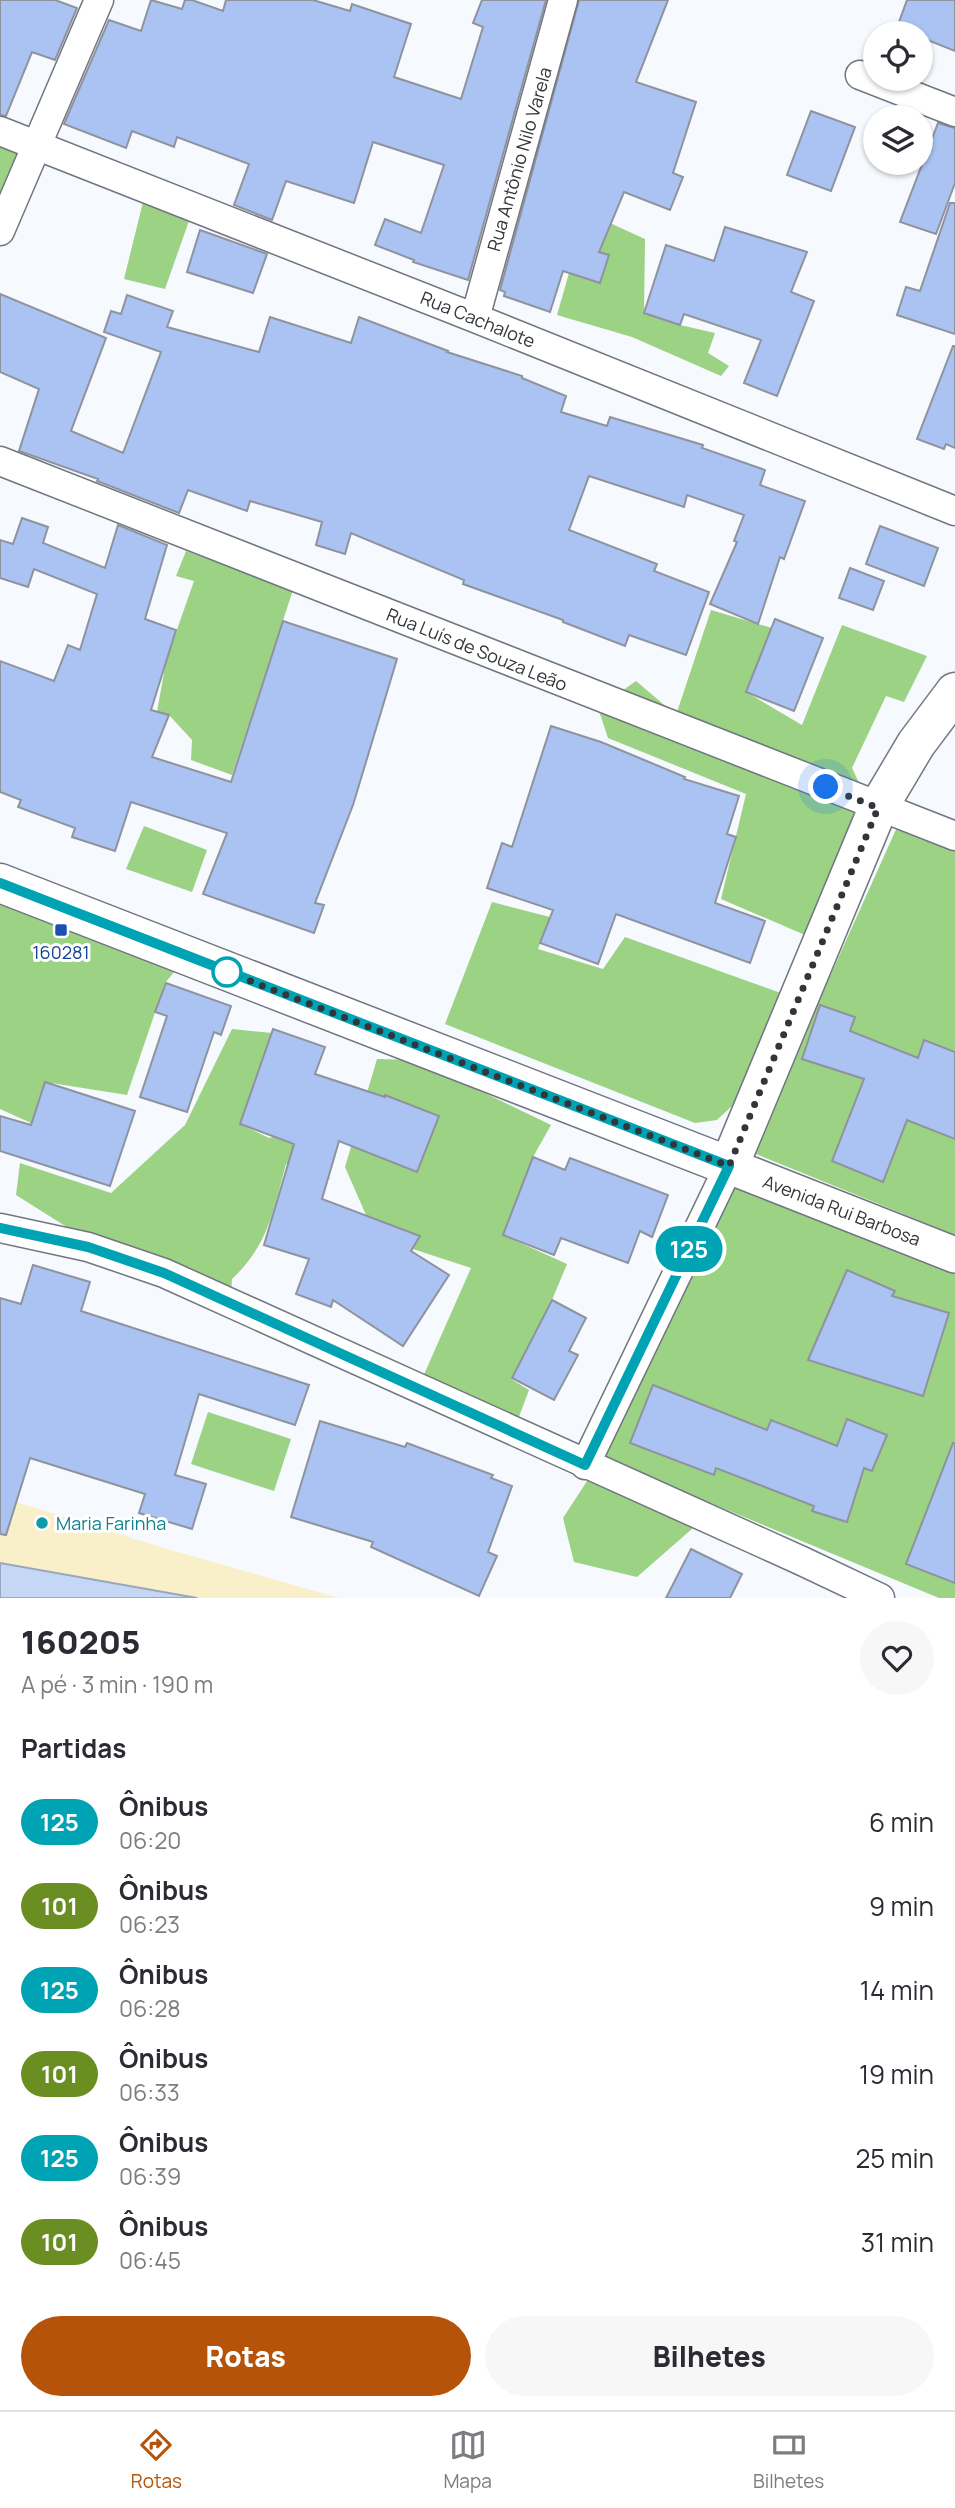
<!DOCTYPE html>
<html lang="pt">
<meta charset="utf-8">
<style>
body{margin:0;font-family:Manrope,sans-serif;background:#f7f7f7;color:#2b2b33;height:100vh;display:flex;flex-direction:column;font-size:26px;white-space:nowrap}
*{box-sizing:border-box;margin:0}
p{font-size:23px;color:#7c7c81}
.icon{flex:none;width:38px;height:38px;fill:none;stroke:currentColor;stroke-width:2;stroke-linecap:round;stroke-linejoin:round}
.map{position:relative;height:1598px;overflow:hidden}
.sheet{display:flex;flex-direction:column;background:#fff;flex:1}
.sheet>*{flex:none}
.badge{padding:0 14px;border-radius:23px;font-size:24px;line-height:46px}
.buttons{position:absolute;left:863px;top:21px;display:grid;gap:14px}
.buttons a{display:grid;place-items:center;width:70px;height:70px;border-radius:50%;background:#fff;box-shadow:0 2px 5px #0004;font-size:35px}
.you{position:absolute;width:35px;height:35px;margin:-18px;border:5px solid #fff;border-radius:50%;background:#1a73e8;box-shadow:0 0 0 10px #1a73e833}
.map>.badge{position:absolute;translate:-50% -50%;box-shadow:0 0 0 4px #fff}
h2{padding:0 21px;font-size:26px;line-height:63px}
.round{display:grid;place-items:center;flex:none;width:74px;height:74px;border-radius:37px;background:#f7f7f7}
.overview{display:flex;align-items:center;justify-content:space-between;height:119px;padding:0 21px}
h1{font-size:33px;font-weight:800;line-height:52px}
.cta{display:flex;gap:14px;margin-top:auto;padding:14px 21px}
.cta a{flex:1;height:80px;border-radius:42px;background:#b45309;color:#fff;font-size:28px;font-weight:800;line-height:80px;text-align:center}
.cta a+a{background:#f7f7f7;color:#2b2b33}
ul{padding:0;list-style:none}
li{display:flex;align-items:center;gap:21px;height:84px;padding:0 21px}
li div{flex:1}
li b{display:block;font-size:26px}
li em{font-style:normal}
li .badge{min-width:77px;font-weight:700;text-align:center}
.tabs{display:flex;justify-content:space-around;align-items:center;height:98px;border-top:2px solid #e1e1e2;background:#fff;font-size:19px;color:#7c7c81}
.tabs a{display:grid;justify-items:center;gap:4px}
.tabs .active{color:#b45309}
.map>svg:first-child{display:block}
.forest{fill:#9cd283}
.sand{fill:#f9efc9}
.water{fill:#c4d8f6;stroke:#98a7bd;stroke-width:2}
.building{fill:#aac3f2;stroke:#8e939e;stroke-width:2}
.lines{fill:none;stroke-linecap:round;stroke-linejoin:round}
.minor-casing{stroke:#717680;stroke-width:31}
.tertiary-casing{stroke:#717680;stroke-width:38}
.secondary-casing{stroke:#717680;stroke-width:41}
.minor{stroke:#fff;stroke-width:28}
.tertiary{stroke:#fff;stroke-width:35}
.secondary{stroke:#fff;stroke-width:38}
.line-casing{stroke:#fff;stroke-width:16}
.line{stroke:#00a3b4;stroke-width:10}
.walk{stroke:#323539;stroke-width:7;stroke-dasharray:0 12.6}
.transit-dot{fill:#1a4fb4;stroke:#fff;stroke-width:2.5}
.stop-dot{fill:#fff;stroke:#00a3b4;stroke-width:3.5}
.culture-dot{fill:#0f9aa8;stroke:#fff;stroke-width:2.5}
.labels{text-anchor:middle;dominant-baseline:central;stroke-width:6;stroke-linejoin:round;paint-order:stroke}
.street-label{font-size:18px;fill:#323539;stroke:#fff}
.transit-label{font-size:18px;fill:#164399;stroke:#fff}
.culture-label{font-size:18px;fill:#0d838f;stroke:#fff;text-anchor:start}
</style>
<div class="map">
<svg width="955" height="1598" viewBox="0 0 955 1598">
<rect width="100%" height="100%" fill="#f6f9fd"/>
<!-- forest -->
<path class="forest" d="M 0,146 L 19,154 L 0,199 Z
M 144,198 L 190,218 L 165,289 L 124,279 Z
M 588,213 L 645,239 L 644,313 L 680,325 L 715,333 L 708,353 L 729,366 L 721,376 L 632,337 L 557,315 L 569,273 L 601,282 L 609,255 L 577,245 Z
M 186,551 L 293,590 L 232,775 L 191,760 L 192,740 L 169,715 L 157,712 L 166,661 L 194,581 L 176,576 Z
M 711,610 L 772,628 L 746,692 L 802,725 L 842,625 L 927,656 L 904,702 L 886,696 L 852,768 L 861,787 L 846,839 L 805,935 L 721,899 L 746,794 L 608,738 L 598,708 L 636,681 L 676,715 Z
M 898,825 L 955,845 L 955,1235 L 751,1152 Z
M 144,826 L 207,850 L 192,892 L 126,869 Z
M 0,895 L 180,965 L 165,983 L 127,1095 L 45,1082 L 31,1123 L 0,1109 Z
M 492,902 L 550,917 L 538,949 L 603,969 L 625,937 L 781,993 L 734,1104 L 717,1120 L 695,1123 L 445,1024 Z
M 232,1029 L 272,1033 L 240,1124 L 269,1138 L 284,1134 L 331,1179 L 286,1164 C 273,1211 269,1244 232,1279 L 231,1292 L 81,1236 L 16,1195 L 20,1163 L 111,1193 L 185,1125 Z
M 377,1059 L 416,1060 L 551,1125 L 533,1157 L 503,1235 L 567,1264 L 552,1300 L 511,1379 L 529,1390 L 517,1422 L 422,1379 L 471,1268 L 367,1234 L 366,1215 L 345,1167 Z
M 735,1176 L 955,1268 L 955,1598 L 939,1598 L 600,1457 Z
M 208,1412 L 291,1439 L 274,1491 L 191,1464 Z
M 589,1478 L 693,1528 L 637,1577 L 574,1562 L 563,1518 Z"/>
<!-- sand -->
<path class="sand" d="M 0,1497 L 167,1549 L 339,1598 L 197,1598 L 0,1563 Z"/>
<!-- water -->
<path class="water" d="M 0,1563 L 197,1598 L 0,1598 Z"/>
<!-- building -->
<path class="building" d="M 0,0 L 55,0 L 77,8 L 55,60 L 32,52 L 6,116 L 0,115 Z
M 151,0 L 182,9 L 185,0 L 192,0 L 223,11 L 226,0 L 313,0 L 350,11 L 352,4 L 411,24 L 394,77 L 461,99 L 483,27 L 473,23 L 482,0 L 546,0 L 468,280 L 413,262 L 414,260 L 375,245 L 385,219 L 421,233 L 444,165 L 373,142 L 354,203 L 286,181 L 272,220 L 234,205 L 249,164 L 177,137 L 174,147 L 132,131 L 126,148 L 64,124 L 109,20 L 141,31 Z
M 579,0 L 668,0 L 636,82 L 696,102 L 673,173 L 683,177 L 670,210 L 624,192 L 599,252 L 609,255 L 600,283 L 563,271 L 550,312 L 504,296 L 505,292 L 500,290 Z
M 907,0 L 955,0 L 955,51 L 920,37 L 920,33 L 895,33 Z
M 811,111 L 855,127 L 831,191 L 787,175 Z
M 938,123 L 955,128 L 955,183 L 936,234 L 900,222 Z
M 950,203 L 955,203 L 955,334 L 897,315 L 906,287 L 920,291 Z
M 725,227 L 807,252 L 791,292 L 814,301 L 777,396 L 744,383 L 761,340 L 684,314 L 680,325 L 644,313 L 666,245 L 714,261 Z
M 200,230 L 267,254 L 253,293 L 187,272 Z
M 0,294 L 106,338 L 71,431 L 123,453 L 161,352 L 104,332 L 111,311 L 121,314 L 127,295 L 173,311 L 167,327 L 259,352 L 270,317 L 351,343 L 359,317 L 448,351 L 447,352 L 522,376 L 522,378 L 566,396 L 561,412 L 607,426 L 610,417 L 703,445 L 702,448 L 765,470 L 760,485 L 805,501 L 784,559 L 780,557 L 758,624 L 710,604 L 737,542 L 734,541 L 744,515 L 687,495 L 684,507 L 589,476 L 569,530 L 657,564 L 654,571 L 709,592 L 686,655 L 629,635 L 625,646 L 563,622 L 563,620 L 463,584 L 464,580 L 351,533 L 345,554 L 316,545 L 322,522 L 250,501 L 247,511 L 188,490 L 179,513 L 97,481 L 98,479 L 19,451 L 39,389 L 0,372 Z
M 953,346 L 955,346 L 955,448 L 946,444 L 944,449 L 917,439 Z
M 22,518 L 48,527 L 43,543 L 105,568 L 118,525 L 167,545 L 145,619 L 176,630 L 151,710 L 169,715 L 152,757 L 231,782 L 283,621 L 397,659 L 353,805 L 315,903 L 324,905 L 314,933 L 203,894 L 227,833 L 131,802 L 115,851 L 72,837 L 75,828 L 18,807 L 21,800 L 0,792 L 0,661 L 54,681 L 68,645 L 80,650 L 97,594 L 34,569 L 28,587 L 0,578 L 0,540 L 13,544 Z
M 880,526 L 938,548 L 924,586 L 866,564 Z
M 850,568 L 884,581 L 873,610 L 839,598 Z
M 775,619 L 823,638 L 794,711 L 746,692 Z
M 551,726 L 601,742 L 685,777 L 684,779 L 739,796 L 727,834 L 736,837 L 715,903 L 765,921 L 750,963 L 616,914 L 598,964 L 540,943 L 553,910 L 487,888 L 502,843 L 512,847 Z
M 166,983 L 231,1006 L 221,1035 L 214,1032 L 187,1112 L 140,1097 L 167,1016 L 155,1012 Z
M 820,1005 L 855,1017 L 850,1031 L 918,1058 L 924,1040 L 955,1052 L 955,1139 L 907,1120 L 883,1182 L 832,1161 L 864,1079 L 802,1059 Z
M 273,1029 L 325,1047 L 315,1074 L 385,1097 L 385,1095 L 439,1116 L 417,1172 L 339,1141 L 322,1199 L 420,1236 L 411,1251 L 449,1275 L 403,1346 L 333,1300 L 331,1307 L 296,1294 L 309,1259 L 264,1245 L 294,1144 L 240,1124 Z
M 45,1082 L 135,1111 L 110,1186 L 0,1151 L 0,1116 L 31,1125 Z
M 533,1157 L 565,1170 L 570,1158 L 668,1195 L 652,1237 L 640,1231 L 628,1263 L 561,1238 L 554,1255 L 503,1235 Z
M 33,1265 L 90,1282 L 81,1311 L 309,1385 L 295,1425 L 199,1394 L 175,1475 L 206,1484 L 192,1529 L 139,1513 L 145,1494 L 30,1458 L 6,1535 L 0,1534 L 0,1298 L 21,1304 Z
M 847,1270 L 895,1291 L 892,1296 L 949,1313 L 923,1396 L 808,1360 Z
M 552,1300 L 586,1318 L 569,1351 L 578,1355 L 554,1400 L 512,1378 Z
M 653,1385 L 767,1430 L 771,1420 L 837,1446 L 847,1419 L 887,1435 L 872,1471 L 864,1468 L 847,1522 L 812,1511 L 814,1506 L 716,1468 L 714,1475 L 630,1443 Z
M 320,1421 L 405,1447 L 407,1443 L 493,1475 L 491,1478 L 512,1486 L 488,1552 L 497,1556 L 479,1596 L 371,1547 L 373,1542 L 291,1517 Z
M 953,1443 L 955,1443 L 955,1583 L 906,1564 Z
M 691,1549 L 742,1574 L 730,1598 L 666,1598 Z"/>
<g class="lines">
<defs>
<path id="minor" d="M 860,75 L 955,112
M 0,131 L 475,318 L 955,511
M 0,231 L 99,0
M 475,318 L 563,0
M 0,461 L 955,836
M 0,1228 L 88,1247 L 164,1273 L 802,1561 L 880,1598
M 585,1465 L 729,1166"/>
<path id="tertiary" d="M 729,1166 L 955,1255"/>
<path id="secondary" d="M 0,883 L 729,1166 L 878,808 L 916,744 L 955,692"/>
</defs>
<!-- minor casing -->
<use href="#minor" class="minor-casing"/>
<!-- tertiary casing -->
<use href="#tertiary" class="tertiary-casing"/>
<!-- secondary casing -->
<use href="#secondary" class="secondary-casing"/>
<!-- minor -->
<use href="#minor" class="minor"/>
<!-- tertiary -->
<use href="#tertiary" class="tertiary"/>
<!-- secondary -->
<use href="#secondary" class="secondary"/>
</g>
<g class="lines">
<defs>
<path id="line" d="M 0,883 L 729,1166 L 585,1465 L 164,1273 L 88,1247 L 0,1228"/>
</defs>
<!-- line casing -->
<use href="#line" class="line-casing"/>
<!-- line -->
<use href="#line" class="line"/>
<!-- walk -->
<path class="walk" d="M 227,972 L 729,1166 L 878,808 L 826,787"/>
</g>
<!-- markers -->
<rect class="transit-dot" x="54" y="923" width="14" height="14" rx="3.5"/>
<circle class="stop-dot" cx="227" cy="972" r="14"/>
<circle class="culture-dot" cx="42" cy="1523" r="7"/>
<g class="labels">
<!-- street labels -->
<g class="street-label">
<text transform="translate(519 159) rotate(-74)">Rua Antônio Nilo Varela</text>
<text transform="translate(478 319) rotate(22)">Rua Cachalote</text>
<text transform="translate(477 649) rotate(22)">Rua Luís de Souza Leão</text>
<text transform="translate(842 1210) rotate(21)">Avenida Rui Barbosa</text>
</g>
<!-- transit labels -->
<g class="transit-label">
<text x="61" y="952">160281</text>
</g>
<!-- culture labels -->
<g class="culture-label">
<text x="56" y="1523">Maria Farinha</text>
</g>
</g>
</svg>
<div class="buttons">
<a><svg class="icon" aria-label="locate" viewBox="0 0 24 24"><circle cx="12" cy="12" r="6"/><path d="M12 2v4M12 18v4M2 12h4M18 12h4"/></svg></a>
<a><svg class="icon" aria-label="layers" viewBox="0 0 24 24"><path d="M12 4l9 5-9 5-9-5zM3 14l9 5 9-5"/></svg></a>
</div>
<div class="you" style="left:826px;top:787px"></div>
<b class="badge" style="left:689px;top:1249px;background:#00a3b4;color:#fff">125</b>
</div>
<section class="sheet">
<div class="overview"><div><h1>160205</h1><p>A pé · 3 min · 190 m</p></div><a class="round"><svg class="icon" aria-label="heart" viewBox="0 0 24 24"><path d="M12 20l-8-8c-3-5 5-10 8-4 3-6 11-1 8 4z"/></svg></a></div>
<h2>Partidas</h2>
<ul>
<li><span class="badge" style="background:#00a3b4;color:#fff">125</span><div><b>Ônibus</b><p>06:20</p></div><em>6 min</em></li>
<li><span class="badge" style="background:#6b8e23;color:#fff">101</span><div><b>Ônibus</b><p>06:23</p></div><em>9 min</em></li>
<li><span class="badge" style="background:#00a3b4;color:#fff">125</span><div><b>Ônibus</b><p>06:28</p></div><em>14 min</em></li>
<li><span class="badge" style="background:#6b8e23;color:#fff">101</span><div><b>Ônibus</b><p>06:33</p></div><em>19 min</em></li>
<li><span class="badge" style="background:#00a3b4;color:#fff">125</span><div><b>Ônibus</b><p>06:39</p></div><em>25 min</em></li>
<li><span class="badge" style="background:#6b8e23;color:#fff">101</span><div><b>Ônibus</b><p>06:45</p></div><em>31 min</em></li>
</ul>
<div class="cta"><a>Rotas</a><a>Bilhetes</a></div>
</section>
<nav class="tabs">
<a class="active"><svg class="icon" aria-label="directions" viewBox="0 0 24 24"><path d="M12 3l9 9-9 9-9-9zM9 14v-3h6M13 9l2 2-2 2"/></svg>Rotas</a>
<a><svg class="icon" aria-label="map" viewBox="0 0 24 24"><path d="M3 6l6-2 6 2 6-2v14l-6 2-6-2-6 2zM9 4v14M15 6v14"/></svg>Mapa</a>
<a><svg class="icon" aria-label="tickets" viewBox="0 0 24 24"><path d="M3 7h18v10H3zM15 7v10"/></svg>Bilhetes</a>
</nav>
